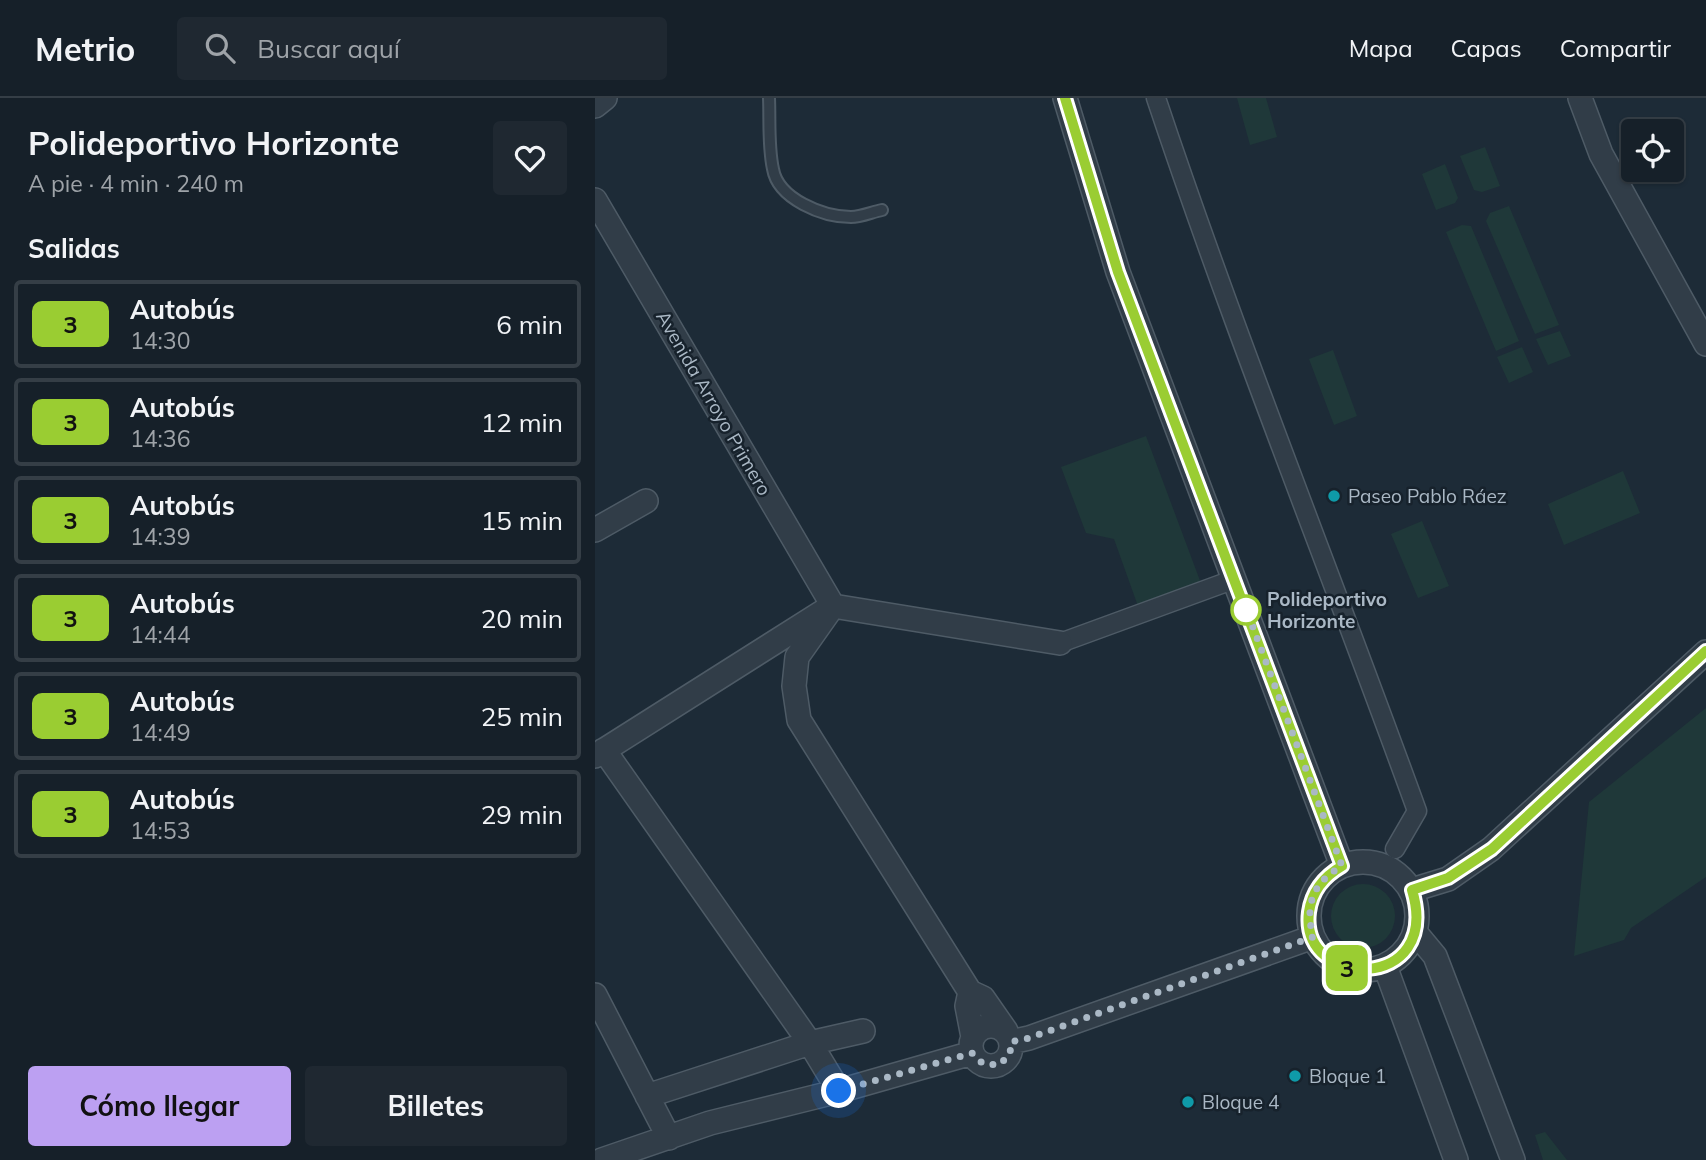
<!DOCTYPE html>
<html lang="es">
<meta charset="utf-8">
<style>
body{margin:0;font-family:Mulish,sans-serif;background:#1f2831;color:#f1f3f6;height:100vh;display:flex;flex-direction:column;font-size:26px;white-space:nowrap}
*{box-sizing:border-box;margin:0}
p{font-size:23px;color:#9ea3a8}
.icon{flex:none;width:38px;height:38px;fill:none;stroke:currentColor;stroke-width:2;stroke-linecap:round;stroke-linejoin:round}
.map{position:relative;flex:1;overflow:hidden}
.details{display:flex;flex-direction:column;background:#162029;width:595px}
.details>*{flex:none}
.badge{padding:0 14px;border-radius:10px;font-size:24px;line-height:46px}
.buttons{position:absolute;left:1026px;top:21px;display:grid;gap:14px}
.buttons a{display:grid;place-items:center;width:63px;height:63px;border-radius:7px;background:#162029;box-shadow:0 2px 5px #0004,0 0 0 2px #353e46;font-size:35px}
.you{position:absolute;width:35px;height:35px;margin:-18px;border:5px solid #fff;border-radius:50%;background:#1a73e8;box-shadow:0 0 0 10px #1a73e833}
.map>.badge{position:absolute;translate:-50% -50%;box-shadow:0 0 0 4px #fff}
h2{padding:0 28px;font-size:26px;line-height:63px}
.round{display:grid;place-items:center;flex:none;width:74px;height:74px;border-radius:7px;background:#1f2831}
.summary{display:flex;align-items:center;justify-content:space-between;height:119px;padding:0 28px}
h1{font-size:33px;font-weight:700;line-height:52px}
.button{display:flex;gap:14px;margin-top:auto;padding:14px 28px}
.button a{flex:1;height:80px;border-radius:7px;background:#bca0f2;color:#111;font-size:28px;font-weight:700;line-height:80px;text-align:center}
.button a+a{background:#1f2831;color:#f1f3f6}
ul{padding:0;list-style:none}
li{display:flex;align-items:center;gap:21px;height:88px;margin:0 14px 10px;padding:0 14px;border:4px solid #353e46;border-radius:7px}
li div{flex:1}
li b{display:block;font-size:26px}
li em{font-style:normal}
li .badge{min-width:77px;font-weight:700;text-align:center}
header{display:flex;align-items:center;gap:42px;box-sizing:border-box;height:98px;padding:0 35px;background:#162029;border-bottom:2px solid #353e46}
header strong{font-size:33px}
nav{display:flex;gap:38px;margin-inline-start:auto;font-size:24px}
.search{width:490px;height:63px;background:#1f2831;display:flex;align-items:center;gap:18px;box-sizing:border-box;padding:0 24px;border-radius:7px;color:#9ea3a8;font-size:26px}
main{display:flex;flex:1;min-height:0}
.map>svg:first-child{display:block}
.green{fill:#1f3839}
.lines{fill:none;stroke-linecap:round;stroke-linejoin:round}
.service-casing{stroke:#4e5b66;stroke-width:14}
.pedestrian-casing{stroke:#4e5b66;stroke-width:21}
.minor-casing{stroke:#4e5b66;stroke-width:26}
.service{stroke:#313d48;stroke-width:10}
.pedestrian{stroke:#313d48;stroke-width:18}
.minor{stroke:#313d48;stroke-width:23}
.line-casing{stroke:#fff;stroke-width:16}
.line{stroke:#9acd32;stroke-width:10}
.walk{stroke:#aab8c5;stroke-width:7;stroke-dasharray:0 12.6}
.culture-dot{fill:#0f9aa8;stroke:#17222c;stroke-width:2.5}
.stop-dot{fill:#fff;stroke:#9acd32;stroke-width:3.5}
.labels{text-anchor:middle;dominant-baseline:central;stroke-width:5;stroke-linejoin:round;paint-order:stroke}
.street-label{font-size:19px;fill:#aab8c5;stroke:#17222c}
.poi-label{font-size:19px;fill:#aab8c5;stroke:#17222c;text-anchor:start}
.stop-label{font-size:19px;font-weight:bold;fill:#aab8c5;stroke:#17222c;text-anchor:start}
</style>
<header>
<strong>Metrio</strong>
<div class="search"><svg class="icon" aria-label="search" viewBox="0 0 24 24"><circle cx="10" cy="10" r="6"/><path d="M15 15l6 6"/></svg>Buscar aquí</div>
<nav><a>Mapa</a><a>Capas</a><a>Compartir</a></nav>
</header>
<main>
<section class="details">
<div class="summary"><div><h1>Polideportivo Horizonte</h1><p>A pie · 4 min · 240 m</p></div><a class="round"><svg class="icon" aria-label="heart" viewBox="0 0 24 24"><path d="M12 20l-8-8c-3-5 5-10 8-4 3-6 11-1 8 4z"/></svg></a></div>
<h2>Salidas</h2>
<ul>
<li><span class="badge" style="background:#9acd32;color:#111">3</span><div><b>Autobús</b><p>14:30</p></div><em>6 min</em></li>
<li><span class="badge" style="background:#9acd32;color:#111">3</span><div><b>Autobús</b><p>14:36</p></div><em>12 min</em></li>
<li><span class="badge" style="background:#9acd32;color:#111">3</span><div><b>Autobús</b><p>14:39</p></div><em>15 min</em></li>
<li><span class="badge" style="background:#9acd32;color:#111">3</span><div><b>Autobús</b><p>14:44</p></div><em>20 min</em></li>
<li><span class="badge" style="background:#9acd32;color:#111">3</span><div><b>Autobús</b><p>14:49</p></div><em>25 min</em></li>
<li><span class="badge" style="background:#9acd32;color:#111">3</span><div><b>Autobús</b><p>14:53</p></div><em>29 min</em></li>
</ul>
<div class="button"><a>Cómo llegar</a><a>Billetes</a></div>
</section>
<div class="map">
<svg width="1111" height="1062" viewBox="0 0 1111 1062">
<rect width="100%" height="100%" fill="#1d2b37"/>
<!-- green -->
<path class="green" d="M 642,0 L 671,0 L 682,39 L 655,47 Z
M 890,49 L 905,88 L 887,94 L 879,92 L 865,58 Z
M 850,66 L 863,100 L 860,105 L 841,112 L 827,76 Z
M 914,108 L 964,227 L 940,236 L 891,123 L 895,115 Z
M 867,127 L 876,128 L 924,243 L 901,253 L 851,134 Z
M 965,233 L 976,258 L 953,267 L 941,241 Z
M 927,249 L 938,274 L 914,285 L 902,259 Z
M 738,252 L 762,318 L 739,327 L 714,261 Z
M 551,338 L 607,488 L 544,511 L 519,441 L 491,435 L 466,369 Z
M 1028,373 L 1045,415 L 969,447 L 953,406 Z
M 827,423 L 854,488 L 823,500 L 796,436 Z
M 1111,610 L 1111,779 L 1036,830 L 1029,842 L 979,858 L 994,704 Z
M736 818a32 32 0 1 1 64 0a32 32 0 1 1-64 0Z
M 950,1034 L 972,1062 L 948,1062 L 940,1037 Z"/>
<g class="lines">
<defs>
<path id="service" d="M 174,0 C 175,23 173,48 178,71 C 183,101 228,119 256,119 C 266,119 277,114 287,112"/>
<path id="pedestrian" d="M 561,0 C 641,240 736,475 822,713 L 800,751
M 465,545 L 640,481"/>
<path id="minor" d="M 470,0 L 523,174 L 747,768
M 985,0 L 1006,56 L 1111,246
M 0,8 L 10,0
M 0,102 L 238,508 L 465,545
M 0,432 L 51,403
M 238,508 L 202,559 L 199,588 L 204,622 L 375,894 L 388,900 L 411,933
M 9,652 L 215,945 L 244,993
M 0,658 L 229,513
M714 818a54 54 0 1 1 108 0a54 54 0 1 1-108 0Z
M 817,792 L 853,781 L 896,751 L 1111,554
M 820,834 L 840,858 L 918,1062
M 790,868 L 861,1062
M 375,894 L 372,908 L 378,939
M 0,897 L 74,1040
M376 948a20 20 0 1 1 40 0a20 20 0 1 1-40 0Z
M 416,944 L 434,940 L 718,839
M 52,998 L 215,945 L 268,933
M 7,1062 L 115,1025 L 244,993 L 377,955"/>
</defs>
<!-- service casing -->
<use href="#service" class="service-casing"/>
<!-- pedestrian casing -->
<use href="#pedestrian" class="pedestrian-casing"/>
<!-- minor casing -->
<use href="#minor" class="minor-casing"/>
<!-- service -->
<use href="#service" class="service"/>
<!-- pedestrian -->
<use href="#pedestrian" class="pedestrian"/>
<!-- minor -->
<use href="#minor" class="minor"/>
</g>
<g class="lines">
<defs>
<path id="line" d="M 470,0 L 523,174 L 747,768 C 728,779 717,793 714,814 C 704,892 848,895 817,792 L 853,780 L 897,751 L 1111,553"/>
</defs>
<!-- line casing -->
<use href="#line" class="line-casing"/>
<!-- line -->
<use href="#line" class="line"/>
<!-- walk -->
<path class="walk" d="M 244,993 L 377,955 L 388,966 L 404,967 L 415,956 L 416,944 L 434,940 L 718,839 C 710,807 717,785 747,768 L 649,505 L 651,512"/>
</g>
<!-- markers -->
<g class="culture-dot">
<circle cx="739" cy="398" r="7"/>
<circle cx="700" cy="978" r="7"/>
<circle cx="593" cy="1004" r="7"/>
</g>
<circle class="stop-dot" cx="651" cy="512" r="14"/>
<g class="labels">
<!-- street labels -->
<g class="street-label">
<text transform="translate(119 305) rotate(60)">Avenida Arroyo Primero</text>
</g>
<!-- poi labels -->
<g class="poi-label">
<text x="753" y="398">Paseo Pablo Ráez</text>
<text x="714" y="978">Bloque 1</text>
<text x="607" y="1004">Bloque 4</text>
</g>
<!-- stop labels -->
<g class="stop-label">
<text x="672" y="501">Polideportivo<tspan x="672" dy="22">Horizonte</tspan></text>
</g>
</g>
</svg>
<div class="buttons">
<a><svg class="icon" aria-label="locate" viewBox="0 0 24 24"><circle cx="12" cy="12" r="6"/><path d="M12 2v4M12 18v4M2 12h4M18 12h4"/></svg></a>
</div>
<div class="you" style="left:244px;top:993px"></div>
<b class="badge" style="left:752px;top:870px;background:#9acd32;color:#111">3</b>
</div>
</main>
